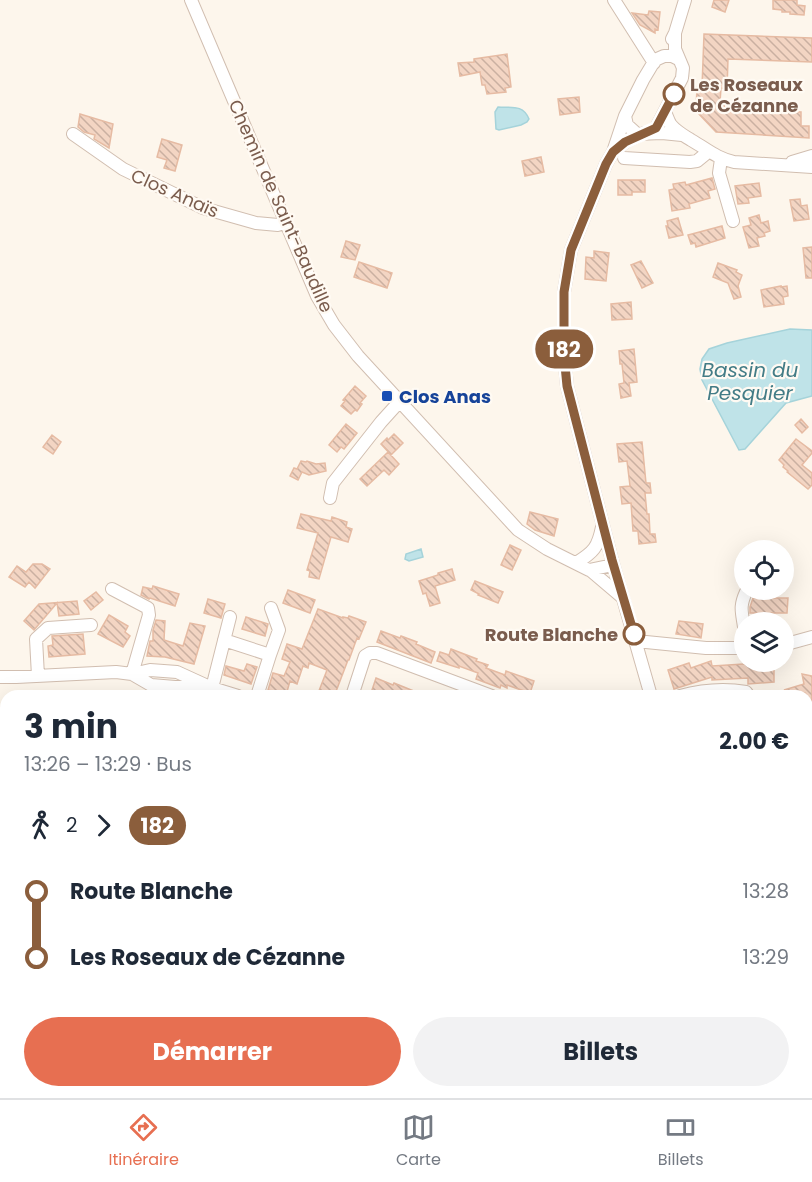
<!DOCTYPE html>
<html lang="fr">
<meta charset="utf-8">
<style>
body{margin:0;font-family:Poppins,sans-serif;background:#f2f2f3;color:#1f2937;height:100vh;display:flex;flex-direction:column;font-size:22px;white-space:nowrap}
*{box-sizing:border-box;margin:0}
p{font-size:20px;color:#747a83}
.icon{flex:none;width:33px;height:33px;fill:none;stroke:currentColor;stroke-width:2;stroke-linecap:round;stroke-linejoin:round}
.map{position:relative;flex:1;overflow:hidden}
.side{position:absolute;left:0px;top:690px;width:813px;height:408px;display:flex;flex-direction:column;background:#fff;border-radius:18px 18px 0 0;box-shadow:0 6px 24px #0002}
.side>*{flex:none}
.badge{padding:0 12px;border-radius:20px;font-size:21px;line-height:39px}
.tools{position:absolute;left:734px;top:540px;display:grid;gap:12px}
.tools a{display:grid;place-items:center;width:60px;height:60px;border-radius:50%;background:#fff;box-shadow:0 6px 24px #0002;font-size:30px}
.map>.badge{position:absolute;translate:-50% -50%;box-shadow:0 0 0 3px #fff}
.legs{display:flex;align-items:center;gap:9px;height:66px;padding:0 24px;font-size:20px}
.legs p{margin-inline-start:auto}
.overview{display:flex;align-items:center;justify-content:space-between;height:102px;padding:0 24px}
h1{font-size:33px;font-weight:700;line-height:45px}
.cta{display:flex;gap:12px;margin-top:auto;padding:12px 24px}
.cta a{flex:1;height:69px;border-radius:36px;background:#e76f51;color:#fff;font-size:24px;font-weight:700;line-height:69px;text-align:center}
.cta a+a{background:#f2f2f3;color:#1f2937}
ul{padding:0 24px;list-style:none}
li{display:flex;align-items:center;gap:21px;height:66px;font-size:22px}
li i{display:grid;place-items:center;width:9px;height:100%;margin:0 8px;background:currentColor}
li i::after{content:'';width:15px;height:15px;margin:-8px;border:4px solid;border-radius:50%;background:#fff}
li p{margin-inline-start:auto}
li:first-child i{background:linear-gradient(#0000 50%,currentColor 0)}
li:last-child i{background:linear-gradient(currentColor 50%,#0000 0)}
.dock{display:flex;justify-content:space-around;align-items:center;height:84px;border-top:2px solid #e0e1e3;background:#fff;font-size:16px;color:#747a83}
.dock a{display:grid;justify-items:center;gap:3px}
.dock .selected{color:#e76f51}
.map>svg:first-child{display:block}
.water{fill:#bfe3e8;stroke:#a5d3da;stroke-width:1.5}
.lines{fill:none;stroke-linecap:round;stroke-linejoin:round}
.stream{stroke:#a5d3da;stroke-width:3}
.building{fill:url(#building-back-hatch);stroke:#e6bba3;stroke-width:1.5}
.minor-casing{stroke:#d1beb0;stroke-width:14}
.minor{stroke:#fff;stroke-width:12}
.line-1-casing{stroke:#fff;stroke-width:14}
.line-1{stroke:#8b5e3c;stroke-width:9}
.stop-1-dot{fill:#fff;stroke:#8b5e3c;stroke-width:3}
.transit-dot{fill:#1a4fb4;stroke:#fffaf3;stroke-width:2}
.labels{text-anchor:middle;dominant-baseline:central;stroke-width:4.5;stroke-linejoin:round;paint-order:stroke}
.stop-label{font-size:18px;font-weight:bold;fill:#7a5c4d;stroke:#fffaf3;text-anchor:start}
.street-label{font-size:18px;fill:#7a5c4d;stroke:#fffaf3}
.transit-label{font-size:18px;font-weight:bold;fill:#164399;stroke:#fffaf3;text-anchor:start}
.water-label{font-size:20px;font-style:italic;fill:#437c86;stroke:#fffaf3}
</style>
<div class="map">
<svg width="812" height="1098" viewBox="0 0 812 1098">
<defs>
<pattern id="building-back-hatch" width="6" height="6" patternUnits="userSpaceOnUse" patternTransform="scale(1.5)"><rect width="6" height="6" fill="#f3d5c3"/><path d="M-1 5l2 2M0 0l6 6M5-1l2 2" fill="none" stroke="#cab0a1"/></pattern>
</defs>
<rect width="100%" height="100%" fill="#fdf6ec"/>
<!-- water -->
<path class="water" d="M 498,107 C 511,108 523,104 529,119 L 527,122 L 521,125 L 499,130 L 496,129 L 495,112 Z
M 790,329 L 812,330 L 812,396 L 786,403 L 745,449 L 739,450 L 702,380 L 700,369 L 702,359 L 709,349 L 727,343 Z
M 421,549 L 423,557 L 409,561 L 405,559 L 406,554 Z"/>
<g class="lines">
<!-- stream -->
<path class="stream" d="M 807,1057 L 812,1058"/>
</g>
<!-- building -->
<path class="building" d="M 714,0 L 729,0 L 725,12 L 712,7 Z
M 773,0 L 797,0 L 797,5 L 805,6 L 804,15 L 790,14 L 790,12 L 782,12 L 782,10 L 773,9 Z
M 649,11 L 660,12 L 658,30 L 655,29 L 655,33 L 640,25 L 632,13 L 648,15 Z
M 704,34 L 812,38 L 812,62 L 728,59 L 727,89 L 721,88 L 720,102 L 728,109 L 801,112 L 801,126 L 809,126 L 809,138 L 716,132 L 696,111 L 697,87 L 702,87 Z
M 507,54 L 511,87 L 505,88 L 506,92 L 487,94 L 485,85 L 482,85 L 480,72 L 460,76 L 458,63 L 474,62 L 474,59 Z
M 579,97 L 580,112 L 560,115 L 558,99 Z
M 80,114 L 113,124 L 109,148 L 94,139 L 95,135 L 84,132 L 78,127 Z
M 162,139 L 182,145 L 175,171 L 164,168 L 167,160 L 157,157 Z
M 541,157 L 544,172 L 525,176 L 522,161 Z
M 712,178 L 715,189 L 708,191 L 710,198 L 689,204 L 690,208 L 672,211 L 669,190 L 674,189 L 673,184 L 685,182 L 686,185 Z
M 618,180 L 645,180 L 645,192 L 632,192 L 632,195 L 618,195 Z
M 759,183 L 761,196 L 748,198 L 749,203 L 738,204 L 735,186 Z
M 800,199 L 801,206 L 807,205 L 809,219 L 794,221 L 790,200 Z
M 759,215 L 761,223 L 768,221 L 770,231 L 764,233 L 765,236 L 757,238 L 759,246 L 749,248 L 743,227 L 751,225 L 749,218 Z
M 678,218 L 683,235 L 669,238 L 666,226 L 668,226 L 667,221 Z
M 722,226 L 725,238 L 696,247 L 695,243 L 691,244 L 688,235 Z
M 346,241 L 360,245 L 355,260 L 341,257 Z
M 812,247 L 812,278 L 806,278 L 803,248 Z
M 594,251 L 609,253 L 606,281 L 585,279 L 586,257 L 594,258 Z
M 641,261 L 653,283 L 642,288 L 631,265 Z
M 359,262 L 392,273 L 387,288 L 354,277 Z
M 718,263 L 737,270 L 736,272 L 742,275 L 738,286 L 741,297 L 734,299 L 728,283 L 713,277 Z
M 781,286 L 781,287 L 787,286 L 788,296 L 783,297 L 784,304 L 764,307 L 761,290 Z
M 631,302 L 632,319 L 612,320 L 611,304 Z
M 634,349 L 637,382 L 629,383 L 631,396 L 621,398 L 619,384 L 624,383 L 622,364 L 620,364 L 619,351 Z
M 355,386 L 366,396 L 360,403 L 362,404 L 357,411 L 355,410 L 351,414 L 341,406 L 345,401 L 343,400 Z
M 801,419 L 808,427 L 802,433 L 795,425 Z
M 346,424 L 357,433 L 344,449 L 341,447 L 337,452 L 329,445 Z
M 394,434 L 403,443 L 391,455 L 381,444 L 387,438 L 388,440 Z
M 52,435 L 61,442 L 53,454 L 43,447 Z
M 796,439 L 812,451 L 812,453 L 802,465 L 812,473 L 812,485 L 808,489 L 787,472 L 788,471 L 783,467 L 784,465 L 779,460 Z
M 642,442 L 646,483 L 650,483 L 651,493 L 645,493 L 647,514 L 649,514 L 650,534 L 655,534 L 656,542 L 639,544 L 638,531 L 633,531 L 631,503 L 622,504 L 620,487 L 630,486 L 627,461 L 619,462 L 617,444 Z
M 388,452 L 399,464 L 389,475 L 384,470 L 367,486 L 360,479 Z
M 301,461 L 306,462 L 307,461 L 316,464 L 325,463 L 326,471 L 309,475 L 302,472 L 298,480 L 290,476 L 294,468 L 297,469 Z
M 530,512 L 558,519 L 554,536 L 535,530 L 527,524 Z
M 301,514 L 331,521 L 332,517 L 347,522 L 346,527 L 352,529 L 348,542 L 331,537 L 319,579 L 309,577 L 310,571 L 307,570 L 318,533 L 297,528 Z
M 510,545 L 521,550 L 512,570 L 501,565 Z
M 33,564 L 42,564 L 50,569 L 35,588 L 29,582 L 25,587 L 9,577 L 17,566 L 26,572 Z
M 452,569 L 455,580 L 435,586 L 440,603 L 430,606 L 426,593 L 423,594 L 419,581 L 438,575 L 438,573 Z
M 475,581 L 503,592 L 498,603 L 478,595 L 479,594 L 471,590 Z
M 153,586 L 179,594 L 175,606 L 150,598 L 149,599 L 141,595 L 143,587 L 152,589 Z
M 288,590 L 315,600 L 310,613 L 283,603 Z
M 96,592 L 103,600 L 91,610 L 84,601 Z
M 753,598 L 788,598 L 787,613 L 750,613 L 750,607 Z
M 208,599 L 225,604 L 221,618 L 204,613 Z
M 77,601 L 79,614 L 59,616 L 57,603 L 34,630 L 24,621 L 39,604 Z
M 318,609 L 343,618 L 343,617 L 348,618 L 349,616 L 366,622 L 359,639 L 357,638 L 349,660 L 348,660 L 335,694 L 331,693 L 330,696 L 317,696 L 327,670 L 309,663 L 308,668 L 303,666 L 297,684 L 290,681 L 286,695 L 268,690 L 273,673 L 284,676 L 290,662 L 282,659 L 287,644 L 302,649 Z
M 109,615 L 128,626 L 125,632 L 130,636 L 123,647 L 98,634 Z
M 246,617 L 268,624 L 265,636 L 242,629 Z
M 156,620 L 165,621 L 164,640 L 183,646 L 190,623 L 205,626 L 194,664 L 165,657 L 147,656 L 150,641 L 153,641 L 153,630 Z
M 679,621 L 703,624 L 701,638 L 676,634 Z
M 381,631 L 400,638 L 401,636 L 417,642 L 416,644 L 435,652 L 431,663 L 377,642 Z
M 83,634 L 85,654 L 49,657 L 48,646 L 53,645 L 52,636 Z
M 451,649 L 477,659 L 476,661 L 488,665 L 486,668 L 505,675 L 506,671 L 534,681 L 530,693 L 507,685 L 507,688 L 501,685 L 500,688 L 476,679 L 478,673 L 459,666 L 459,668 L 437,661 L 440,652 L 449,655 Z
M 711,661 L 712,666 L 774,662 L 774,682 L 748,684 L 748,678 L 712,680 L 712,677 L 674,689 L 668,670 L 689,663 L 691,668 Z
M 247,664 L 257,667 L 251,684 L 224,675 L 226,666 L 244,671 Z
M 802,674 L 812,676 L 812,705 L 808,705 L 807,696 L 805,693 L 784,690 L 804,684 Z
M 376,678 L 393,685 L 394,683 L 426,696 L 389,696 L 372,690 Z"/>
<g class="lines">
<defs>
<path id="minor" d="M 191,0 L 317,296 L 334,325 L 358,356 L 518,530 L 547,549 L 589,570 L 613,565
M 614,0 L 654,63
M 672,39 L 675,33 L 685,0
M 665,112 C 667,116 668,121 671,125 C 677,132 683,135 691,140 C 707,149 716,158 734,162 L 812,167
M 625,116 L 627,125 L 637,134 L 662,133 L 682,135
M 647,133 L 656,128 L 682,78 L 683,68 L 675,49 L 675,33
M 73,134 L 123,169 L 203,208 L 256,223 L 278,225 L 286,222
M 613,152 L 625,142 L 644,133
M 624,158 L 690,162 L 697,161 L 708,152
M 721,159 L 719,173 L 733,221
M 792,162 L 812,156
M 330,498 L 333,483 L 381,422 L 400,401
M 576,563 C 594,552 598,547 602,527
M 590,570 L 623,598
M 112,589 L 148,608 L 149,615 L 132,674
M 744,627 C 742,612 739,607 746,592
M 224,640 L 270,655 L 257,696
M 636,641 L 706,648 L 744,648
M 783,645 L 812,637
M 270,655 L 279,630 L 271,608
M 132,674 L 151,685 L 175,687 L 204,685
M 38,676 L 36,639 L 48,628 L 91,625
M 0,677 L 16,677 L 116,672 L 132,674 L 150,670 L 177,672 L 212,688 L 238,696
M 212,688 L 230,617
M 352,696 L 365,656 L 370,653 L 377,653 L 492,696
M 651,696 L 612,560 L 567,386 L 564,355 L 564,292 L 571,250 L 606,164 L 613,152 L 625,116 L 643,80 L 655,60 L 664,56 L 672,56 L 678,59
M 680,696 C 702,690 724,688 746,692 L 749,696
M 0,766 L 6,771
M 807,884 L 812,883
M 0,902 L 6,905
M 0,1055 L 6,1062
M 807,1079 L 812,1081
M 51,1092 L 60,1098
M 243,1092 L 251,1098
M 368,1092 L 375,1098
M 408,1092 L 415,1098
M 714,1092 L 715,1098
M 761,1092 L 775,1098
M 308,1098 L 311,1092
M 732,1098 L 733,1092"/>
</defs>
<!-- minor casing -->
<use href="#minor" class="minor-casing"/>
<!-- minor -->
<use href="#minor" class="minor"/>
</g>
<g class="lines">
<defs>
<path id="line-1" d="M 634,634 L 612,560 L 567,386 L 564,355 L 564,292 L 571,250 L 606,164 L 613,152 L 625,142 L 656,128 L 674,94"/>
</defs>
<!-- line-1 casing -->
<use href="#line-1" class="line-1-casing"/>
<!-- line-1 -->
<use href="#line-1" class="line-1"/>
</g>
<!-- markers -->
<g class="stop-1-dot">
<circle cx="674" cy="94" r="10"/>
<circle cx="634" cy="634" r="10"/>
</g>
<rect class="transit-dot" x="381" y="390" width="12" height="12" rx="3"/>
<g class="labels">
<!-- stop labels -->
<g class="stop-label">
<text x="690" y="84">Les Roseaux<tspan x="690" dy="21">de Cézanne</tspan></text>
<text x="618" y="634" text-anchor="end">Route Blanche</text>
</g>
<!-- street labels -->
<g class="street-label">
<text transform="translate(175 193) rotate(24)">Clos Anaïs</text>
<text transform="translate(281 206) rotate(66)">Chemin de Saint-Baudille</text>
</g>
<!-- transit labels -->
<g class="transit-label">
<text x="399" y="396">Clos Anas</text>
</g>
<!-- water labels -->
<g class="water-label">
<text x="750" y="370">Bassin du<tspan x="750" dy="23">Pesquier</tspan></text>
</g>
</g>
</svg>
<div class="tools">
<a><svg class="icon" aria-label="locate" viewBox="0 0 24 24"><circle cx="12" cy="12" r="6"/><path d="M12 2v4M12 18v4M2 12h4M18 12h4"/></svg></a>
<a><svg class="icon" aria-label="layers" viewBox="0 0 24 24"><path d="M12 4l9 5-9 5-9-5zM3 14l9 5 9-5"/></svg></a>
</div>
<b class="badge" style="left:564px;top:349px;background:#8b5e3c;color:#fff">182</b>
<section class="side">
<div class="overview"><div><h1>3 min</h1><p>13:26 – 13:29 · Bus</p></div><b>2.00 €</b></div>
<div class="legs"><svg class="icon" aria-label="walk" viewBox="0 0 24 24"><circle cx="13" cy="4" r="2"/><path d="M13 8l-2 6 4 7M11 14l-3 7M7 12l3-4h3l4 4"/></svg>2<svg class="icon" aria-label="forward" viewBox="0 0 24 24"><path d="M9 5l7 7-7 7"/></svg><b class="badge" style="background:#8b5e3c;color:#fff">182</b></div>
<ul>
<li><i style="color:#8b5e3c"></i><b>Route Blanche</b><p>13:28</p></li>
<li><i style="color:#8b5e3c"></i><b>Les Roseaux de Cézanne</b><p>13:29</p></li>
</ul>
<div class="cta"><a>Démarrer</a><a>Billets</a></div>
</section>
</div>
<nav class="dock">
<a class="selected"><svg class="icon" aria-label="directions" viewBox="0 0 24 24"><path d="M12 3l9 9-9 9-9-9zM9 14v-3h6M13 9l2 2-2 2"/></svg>Itinéraire</a>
<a><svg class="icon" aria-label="map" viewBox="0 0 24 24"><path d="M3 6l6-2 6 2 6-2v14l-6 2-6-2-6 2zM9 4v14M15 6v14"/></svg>Carte</a>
<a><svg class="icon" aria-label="tickets" viewBox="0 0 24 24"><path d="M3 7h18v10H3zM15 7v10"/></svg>Billets</a>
</nav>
